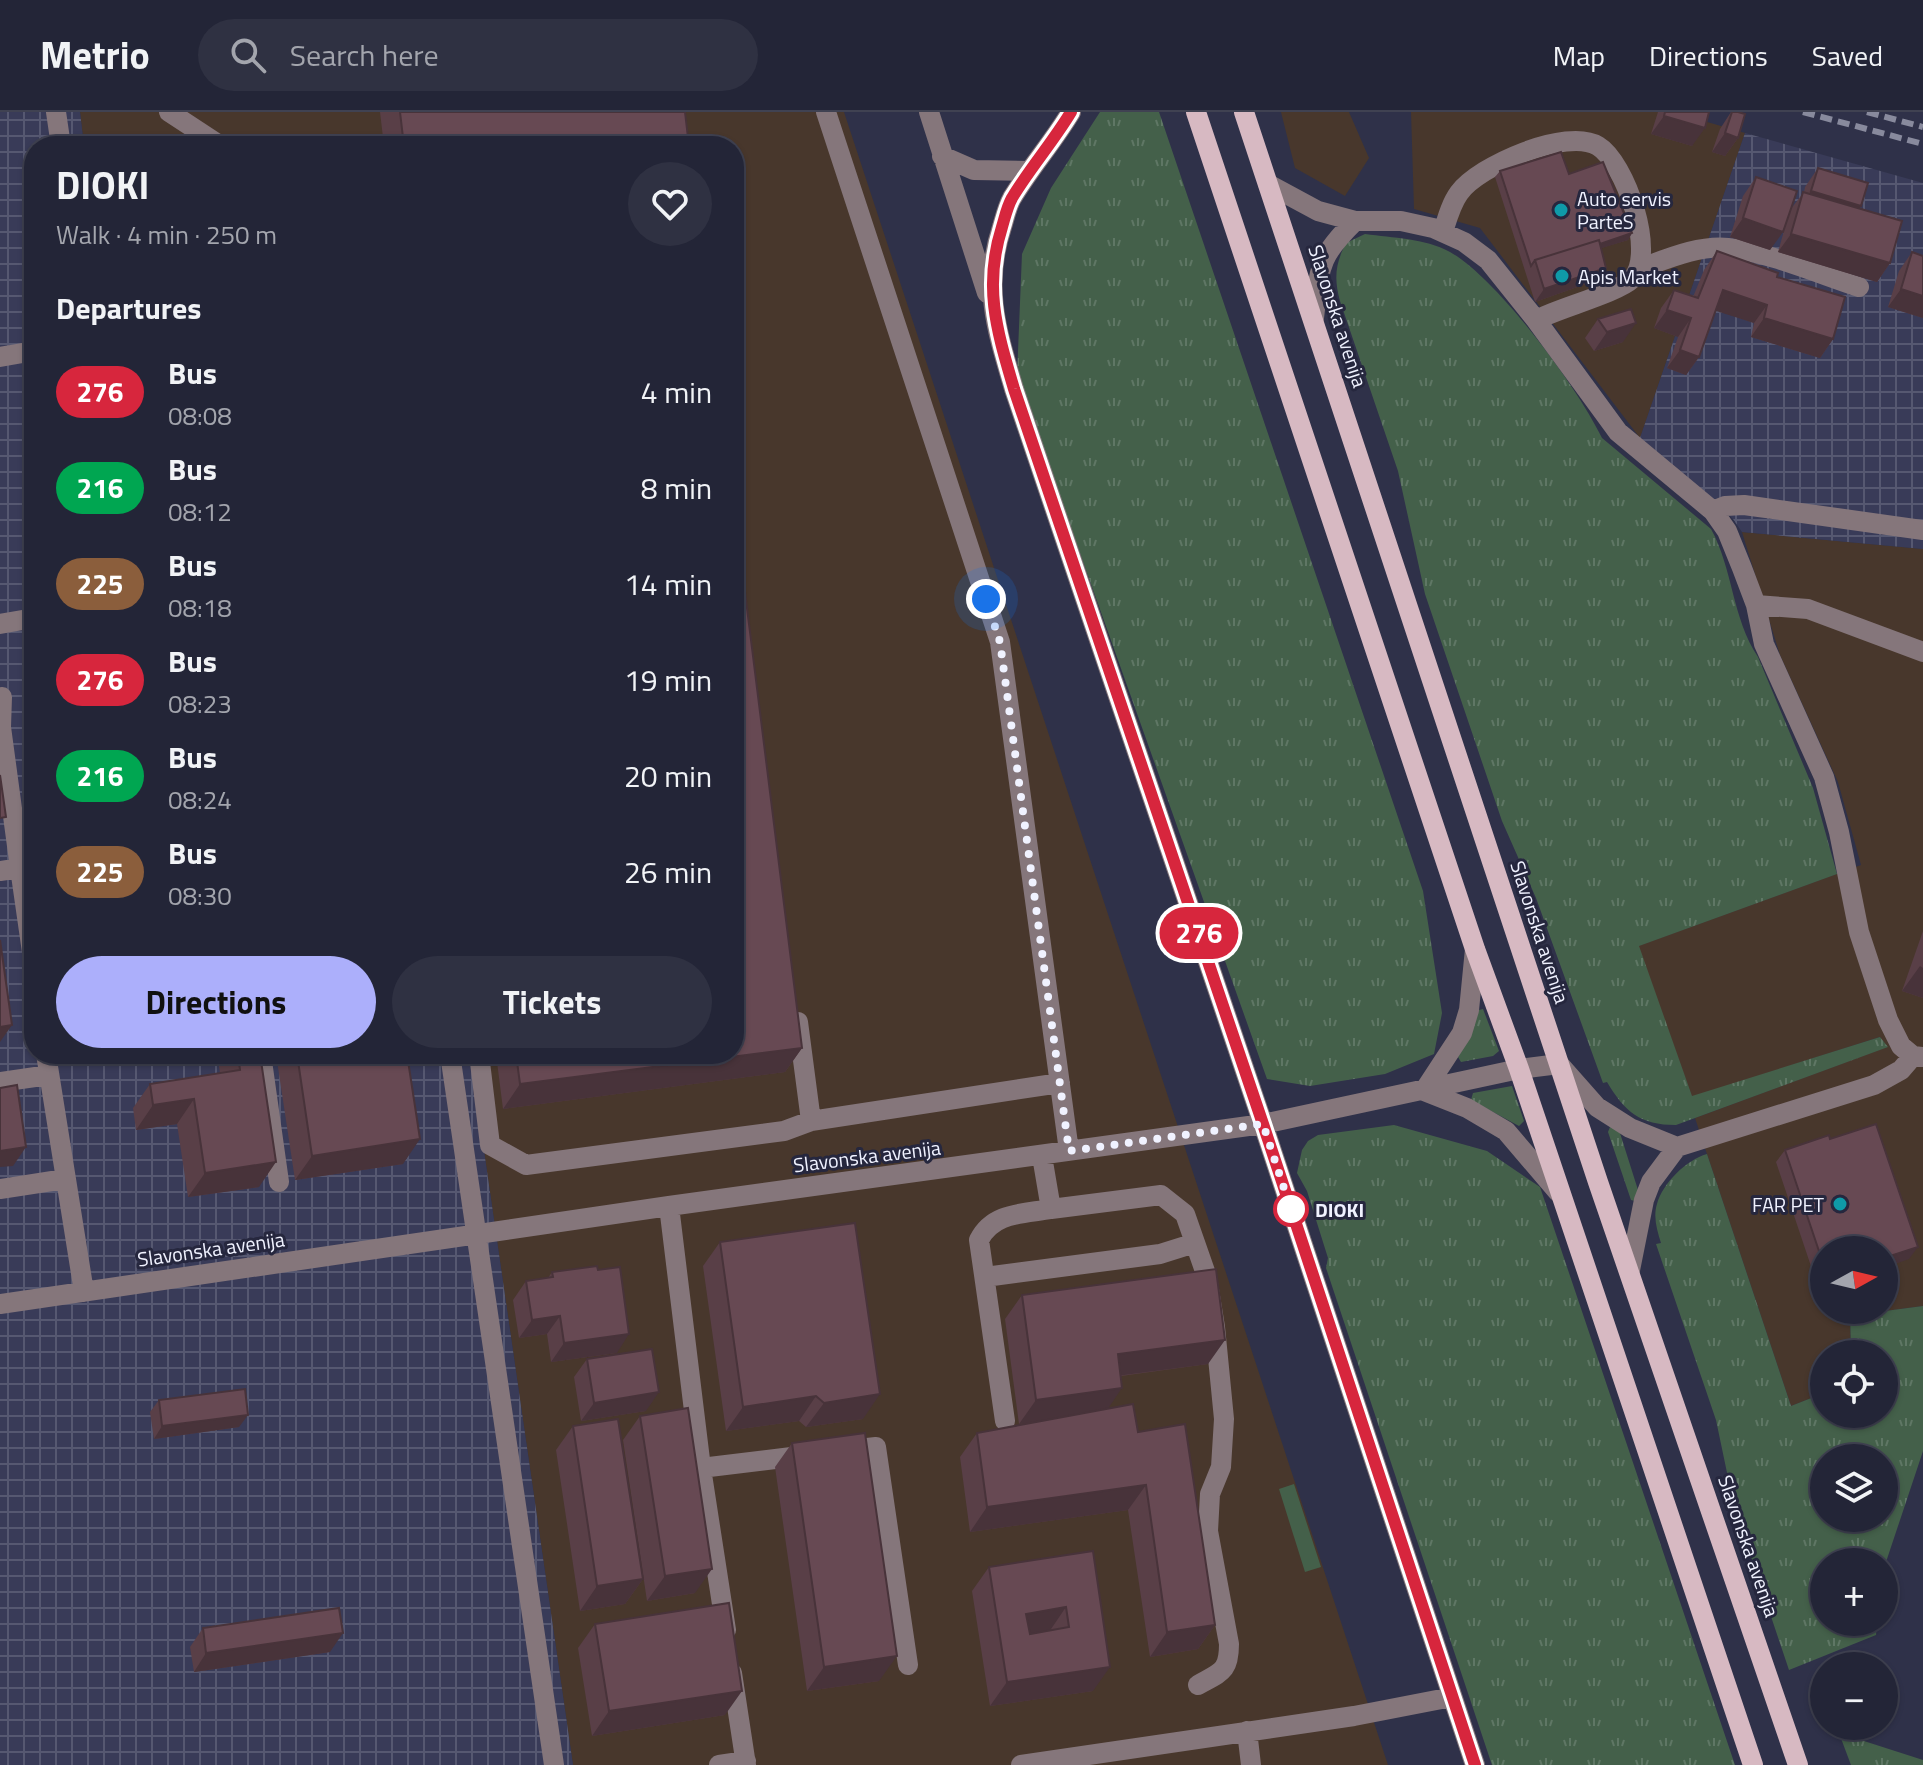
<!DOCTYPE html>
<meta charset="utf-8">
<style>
body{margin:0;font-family:"Titillium Web",sans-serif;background:#2f3142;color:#f1f3f6;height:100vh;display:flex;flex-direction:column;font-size:30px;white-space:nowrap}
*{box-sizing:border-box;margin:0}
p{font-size:26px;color:#a3a5ad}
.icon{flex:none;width:44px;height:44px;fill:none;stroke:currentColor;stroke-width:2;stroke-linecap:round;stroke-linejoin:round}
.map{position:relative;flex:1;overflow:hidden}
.drawer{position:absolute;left:24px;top:24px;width:720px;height:928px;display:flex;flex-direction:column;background:#232537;border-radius:32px;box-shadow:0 2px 6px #0004,0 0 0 2px #404252}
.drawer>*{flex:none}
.badge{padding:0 16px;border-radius:26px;font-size:28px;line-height:52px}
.needle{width:52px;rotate:82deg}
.controls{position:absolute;left:1810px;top:1124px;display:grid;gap:16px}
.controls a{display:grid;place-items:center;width:88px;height:88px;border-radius:50%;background:#232537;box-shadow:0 2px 6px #0004,0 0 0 2px #404252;font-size:40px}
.you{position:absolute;width:40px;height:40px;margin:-20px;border:6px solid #fff;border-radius:50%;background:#1a73e8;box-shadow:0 0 0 12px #1a73e833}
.map>.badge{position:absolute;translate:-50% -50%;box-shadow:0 0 0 4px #fff}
h2{padding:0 32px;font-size:30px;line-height:72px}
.round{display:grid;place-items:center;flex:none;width:84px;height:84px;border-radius:42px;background:#2f3142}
.summary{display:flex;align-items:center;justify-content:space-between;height:136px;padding:0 32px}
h1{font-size:38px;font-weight:700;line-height:60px}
.primary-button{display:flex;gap:16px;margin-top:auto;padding:16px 32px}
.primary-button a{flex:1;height:92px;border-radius:48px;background:#acaffb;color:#111;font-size:32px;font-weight:700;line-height:92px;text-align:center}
.primary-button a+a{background:#2f3142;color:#f1f3f6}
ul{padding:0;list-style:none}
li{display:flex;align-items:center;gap:24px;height:96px;padding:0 32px}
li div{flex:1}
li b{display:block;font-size:30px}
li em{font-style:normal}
li .badge{min-width:88px;font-weight:700;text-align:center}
header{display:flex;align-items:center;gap:48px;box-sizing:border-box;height:112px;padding:0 40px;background:#232537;border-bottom:2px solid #404252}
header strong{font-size:38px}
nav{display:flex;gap:44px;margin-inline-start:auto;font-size:28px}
.search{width:560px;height:72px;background:#2f3142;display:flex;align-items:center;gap:20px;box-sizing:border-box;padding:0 28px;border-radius:44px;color:#a3a5ad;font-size:30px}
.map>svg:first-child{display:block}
.commercial{fill:#48372c}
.industrial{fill:url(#industrial-grid)}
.grass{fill:url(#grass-tufts);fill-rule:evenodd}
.pitch{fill:#44604a}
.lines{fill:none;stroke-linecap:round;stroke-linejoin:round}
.minor{stroke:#85767b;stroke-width:20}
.major{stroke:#d7b9c2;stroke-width:20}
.rail{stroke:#888a9d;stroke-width:6;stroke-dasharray:12 6;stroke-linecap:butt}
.wall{fill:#593f47}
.shaded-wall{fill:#48333a}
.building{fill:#674953;stroke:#48333a;stroke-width:2;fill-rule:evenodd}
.line-casing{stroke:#fff;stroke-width:18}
.line{stroke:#d7263d;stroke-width:12}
.walk{stroke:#f0f2ff;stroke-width:8;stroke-dasharray:0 14.4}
.culture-dot{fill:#0f9aa8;stroke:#26273e;stroke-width:3}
.stop-dot{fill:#fff;stroke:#d7263d;stroke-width:4}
.labels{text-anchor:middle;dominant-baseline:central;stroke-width:6;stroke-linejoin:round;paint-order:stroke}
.poi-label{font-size:20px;fill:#f0f2ff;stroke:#26273e;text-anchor:start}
.street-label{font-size:20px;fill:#f0f2ff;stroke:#26273e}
.stop-label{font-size:20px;font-weight:bold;fill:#f0f2ff;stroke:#26273e;text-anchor:start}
</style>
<header>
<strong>Metrio</strong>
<div class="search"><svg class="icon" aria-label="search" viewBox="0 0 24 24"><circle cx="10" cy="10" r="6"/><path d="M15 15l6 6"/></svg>Search here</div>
<nav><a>Map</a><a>Directions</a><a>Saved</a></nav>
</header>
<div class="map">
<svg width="1923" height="1653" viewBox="0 0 1923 1653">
<defs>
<pattern id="industrial-grid" width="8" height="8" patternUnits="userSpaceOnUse" patternTransform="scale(2)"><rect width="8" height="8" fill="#393b58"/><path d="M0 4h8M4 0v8" fill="none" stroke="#565871"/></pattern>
<pattern id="grass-tufts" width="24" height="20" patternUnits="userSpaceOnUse" patternTransform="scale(2)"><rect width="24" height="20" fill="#44604a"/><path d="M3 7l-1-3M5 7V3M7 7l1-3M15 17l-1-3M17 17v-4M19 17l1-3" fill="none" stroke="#5f7765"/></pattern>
</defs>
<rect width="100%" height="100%" fill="#2f3149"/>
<!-- commercial -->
<path class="commercial" d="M 80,0 L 844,0 L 1388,1653 L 573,1653 L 470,942 L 734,942 L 734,34 L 84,34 Z
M 1281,0 L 1349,0 L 1369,46 L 1345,84 L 1295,56 Z
M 1411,0 L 1673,0 L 1745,21 L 1640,326 L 1480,116 L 1414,97 Z
M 1742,420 L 1923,437 L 1923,1194 L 1885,1199 L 1881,1198 L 1884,1198 L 1884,1138 L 1824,1138 L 1824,1198 L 1850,1198 L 1851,1242 L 1824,1242 L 1824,1281 L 1791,1294 L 1695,1006 L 1887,935 L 1880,925 L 1692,985 L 1638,834 L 1861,753 L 1838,670 L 1780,543 Z"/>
<!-- industrial -->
<path class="industrial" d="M 0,0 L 80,0 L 84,34 L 34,34 L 34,942 L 470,942 L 573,1653 L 0,1653 Z
M 1745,21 L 1923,71 L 1923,437 L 1742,420 L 1733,407 L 1706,381 L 1640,326 Z"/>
<!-- grass -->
<path class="grass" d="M 1100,0 L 1159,0 L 1423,779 L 1442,901 L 1434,942 L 1385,962 L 1310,974 L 1267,967 L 1017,264 L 1022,142 L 1051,76 Z
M 1365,122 C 1393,126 1424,126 1450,140 C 1498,167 1578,276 1602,326 L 1711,417 C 1733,457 1732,506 1758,545 L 1813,676 L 1837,762 L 1639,834 L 1692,984 L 1880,925 L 1888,935 L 1676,1013 C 1640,1013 1625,1000 1607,970 L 1603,971 L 1536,786 L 1502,709 L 1425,482 L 1398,359 L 1340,189 C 1334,167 1335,152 1346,131 Z
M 1483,897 L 1499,939 L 1493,944 L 1461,950 L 1458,945 L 1471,922 L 1479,898 Z
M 1512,974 L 1524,1009 L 1519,1014 L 1471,988 L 1473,981 Z
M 1394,1013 L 1487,1039 L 1540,1075 L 1735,1653 L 1492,1653 L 1326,1156 L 1328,1146 L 1307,1079 L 1297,1061 L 1302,1038 L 1308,1029 L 1318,1023 Z
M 1610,1015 L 1619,1018 L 1638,1078 L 1635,1089 L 1631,1088 L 1608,1020 Z
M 1707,1042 L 1791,1294 L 1824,1281 L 1824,1302 L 1884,1302 L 1884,1242 L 1851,1242 L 1850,1198 L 1885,1199 L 1923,1194 L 1923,1339 L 1884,1456 L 1884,1450 L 1824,1450 L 1824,1510 L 1877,1510 L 1876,1523 L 1789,1558 L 1734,1394 L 1716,1308 L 1656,1132 L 1661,1131 C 1657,1118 1653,1105 1657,1092 C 1663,1071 1686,1048 1707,1042 ZM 1884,1346 L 1884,1406 L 1824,1406 L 1824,1346 Z
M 1839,1621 L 1923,1648 L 1923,1653 L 1851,1653 Z"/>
<!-- pitch -->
<path class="pitch" d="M 1294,1372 L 1321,1455 L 1305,1460 L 1279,1377 Z"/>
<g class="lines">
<!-- minor -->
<path class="minor" d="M 56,0 L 61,34
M 169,0 L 221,34
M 826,0 L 1000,530 L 1069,1039
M 929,0 L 987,181
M 1071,0 C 1053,30 1030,56 1012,86 C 1007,95 1005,105 1002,115 C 982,175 997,219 1014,277 L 1263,1012 L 1475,1653
M 942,44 L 974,58 L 1029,59
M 1268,72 L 1318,99 L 1355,109 L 1401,109 L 1433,116 L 1464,130 L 1488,148 L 1536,208 L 1618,320 L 1713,399 L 1727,419 L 1742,456 L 1756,493 L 1764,532 L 1824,665 L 1839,720 L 1859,820 L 1888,908 L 1901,934 L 1913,944 L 1923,945
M 1443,120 C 1447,107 1451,92 1459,81 C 1478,54 1567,15 1598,34 C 1625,50 1657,142 1632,167 C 1617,181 1559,196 1536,208
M 1639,157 C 1667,147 1698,133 1728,136 C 1765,139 1822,163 1859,175
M 1314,206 C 1320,155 1317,146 1355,109
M 0,245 L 34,239
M 1713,399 L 1725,394 L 1744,393 L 1923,418
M 1756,493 L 1808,497 L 1923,540
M 0,512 L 34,506
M 2,585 L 1,615 L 20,756
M 0,759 L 20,756 L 34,854
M 798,910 L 811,1009
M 46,942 L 84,1180
M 261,942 L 279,1070
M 450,942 L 554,1653
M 479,942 L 490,1033 L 526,1053 L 784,1019 L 811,1009 L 1060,971
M 0,970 L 49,963
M 1424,979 L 1467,996 L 1506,1019 L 1558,1080
M 1424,979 L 1462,921 L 1469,898 L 1475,837
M 0,1077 L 65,1067
M 669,1094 L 701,1356 L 726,1518
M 1051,1097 L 1161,1083 L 1185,1102 L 1207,1165 L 1215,1215 L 1224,1307 L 1221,1355 L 1210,1382 L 1208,1419 L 1229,1532 C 1229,1560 1221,1560 1198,1573
M 1630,1158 L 1644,1088 L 1651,1070 L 1677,1035 L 1874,973 L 1901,958 L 1913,944
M 985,1165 L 1160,1142 L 1195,1131
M 0,1192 L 669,1094 L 1263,1012 L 1519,957 L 1559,952 L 1597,995 L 1630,1016 L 1677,1035
M 1005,1309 L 979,1128 C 993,1100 1023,1102 1051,1097 L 1042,1044
M 840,1339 L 876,1335 L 908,1553
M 701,1356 L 808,1343
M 732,1561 L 746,1653
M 1247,1619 L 1251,1653
M 719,1653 L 746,1649
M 1021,1653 L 1354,1604 L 1452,1585"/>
<!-- major -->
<path class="major" d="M 1196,0 L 1475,837 L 1519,957 L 1753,1653
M 1244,0 L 1598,1070 L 1798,1653"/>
<!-- rail -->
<path class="rail" d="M 1803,0 L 1923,32
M 1867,0 L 1923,15"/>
</g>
<!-- wall -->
<path class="wall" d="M 380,0 L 685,0 L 689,34 L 384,34 Z
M 1658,0 L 1709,0 L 1692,34 L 1651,22 Z
M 1731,0 L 1738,0 L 1738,26 L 1725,44 L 1712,40 L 1720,17 Z
M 1818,56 L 1861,94 L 1859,96 L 1890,151 L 1877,170 L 1778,140 L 1789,101 L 1770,138 L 1730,125 L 1743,84 L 1756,65 L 1790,98 L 1804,80 L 1805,75 Z
M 1500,59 L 1632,121 L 1628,128 L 1601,136 L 1606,156 L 1597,168 L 1535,190 L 1495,65 Z
M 1717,139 L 1777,165 L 1833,227 L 1820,246 L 1751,225 L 1754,211 L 1716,198 L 1699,245 L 1686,263 L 1667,256 L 1678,225 L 1654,216 L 1661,196 L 1674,178 L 1693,185 L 1704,158 Z
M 1912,140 L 1923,144 L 1923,206 L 1888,195 L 1899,159 Z
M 1598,207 L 1623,230 L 1594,239 L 1585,226 Z
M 34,513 L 34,588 L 25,527 Z
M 1923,819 L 1923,886 L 1902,879 Z
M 802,936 L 785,960 L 503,997 L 496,942 L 734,942 Z
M 217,942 L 260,942 L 259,1075 L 188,1085 L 177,1012 L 136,1018 L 133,996 L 150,972 L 220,961 Z
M 276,942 L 407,942 L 403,1052 L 295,1068 Z
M 1830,1027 L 1909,1147 L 1824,1138 L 1824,1177 L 1819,1178 L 1776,1050 L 1785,1038 Z
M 720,1130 L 863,1307 L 806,1315 L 799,1309 L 726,1319 L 703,1154 Z
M 552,1160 L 617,1241 L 551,1250 L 547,1222 L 519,1226 L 513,1188 L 526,1169 L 548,1166 Z
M 1022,1183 L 1208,1252 L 1121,1264 L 1108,1296 L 1138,1320 L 1215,1513 L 1198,1537 L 1150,1545 L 1128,1398 L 970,1420 L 960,1345 L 977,1321 L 1034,1310 L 1019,1312 L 1005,1207 Z
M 587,1247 L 646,1299 L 581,1309 L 574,1265 Z
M 159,1288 L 239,1315 L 154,1327 L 150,1300 Z
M 640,1304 L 695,1481 L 647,1489 L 623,1328 Z
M 573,1314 L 643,1467 L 625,1492 L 580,1499 L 556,1338 Z
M 792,1331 L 879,1569 L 807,1579 L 775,1355 Z
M 1093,1439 L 1093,1579 L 990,1594 L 972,1479 L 989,1455 Z
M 595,1512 L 725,1603 L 592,1624 L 578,1536 Z
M 203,1516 L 330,1540 L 194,1560 L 190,1535 Z"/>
<!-- shaded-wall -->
<path class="shaded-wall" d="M 1664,4 L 1705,16 L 1692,34 L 1651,22 Z
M 1725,21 L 1738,26 L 1725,44 L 1712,40 Z
M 1811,79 L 1861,94 L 1848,112 L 1798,97 Z
M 1743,106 L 1783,120 L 1770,138 L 1730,125 Z
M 1632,121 L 1628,128 L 1538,156 L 1537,152 Z
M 1791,122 L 1890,151 L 1877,170 L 1778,140 Z
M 1606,156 L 1597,168 L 1535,190 L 1544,177 Z
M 1901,177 L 1923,184 L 1923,206 L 1888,195 Z
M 1723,178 L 1767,193 L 1754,211 L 1710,197 Z
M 1667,198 L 1691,206 L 1678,225 L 1654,216 Z
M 1764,206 L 1833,227 L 1820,246 L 1751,225 Z
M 1636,211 L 1623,230 L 1594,239 L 1607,220 Z
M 1680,238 L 1699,245 L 1686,263 L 1667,256 Z
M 1920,854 L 1923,856 L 1923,886 L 1902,879 Z
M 12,913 L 0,930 L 0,915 Z
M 802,936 L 785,960 L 503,997 L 520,972 Z
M 194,987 L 177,1012 L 136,1018 L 153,993 Z
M 420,1027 L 403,1052 L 295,1068 L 312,1044 Z
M 26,1035 L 13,1054 L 0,1055 L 0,1039 Z
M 276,1050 L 259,1075 L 188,1085 L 205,1061 Z
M 1918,1135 L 1909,1147 L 1884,1156 L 1884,1146 Z
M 560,1204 L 547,1222 L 519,1226 L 532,1208 Z
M 629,1222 L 617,1241 L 551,1250 L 564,1231 Z
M 1225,1228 L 1208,1252 L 1101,1266 L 1118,1242 Z
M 1122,1276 L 1105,1301 L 1019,1312 L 1036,1288 Z
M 659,1280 L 646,1299 L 581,1309 L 594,1291 Z
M 880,1282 L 863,1307 L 806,1315 L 824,1291 Z
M 816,1284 L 799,1309 L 726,1319 L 743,1295 Z
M 248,1303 L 239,1315 L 154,1327 L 162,1314 Z
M 1146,1373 L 1128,1398 L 970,1420 L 987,1395 Z
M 712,1457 L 695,1481 L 647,1489 L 665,1464 Z
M 643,1467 L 625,1492 L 580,1499 L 597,1474 Z
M 1066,1495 L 1049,1520 L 1009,1526 L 1026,1502 Z
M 1215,1513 L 1198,1537 L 1150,1545 L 1167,1520 Z
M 343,1521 L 330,1540 L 194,1560 L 206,1541 Z
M 897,1544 L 879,1569 L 807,1579 L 824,1555 Z
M 1110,1555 L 1093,1579 L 990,1594 L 1007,1570 Z
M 742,1579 L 725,1603 L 592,1624 L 609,1599 Z"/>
<!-- building -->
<path class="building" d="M 400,0 L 685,0 L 689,34 L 404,34 Z
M 1665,0 L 1709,0 L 1705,16 L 1664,4 Z
M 1732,0 L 1738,0 L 1745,2 L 1738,26 L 1725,21 Z
M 1561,40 L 1569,62 L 1603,50 L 1632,121 L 1600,132 L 1599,128 L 1535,148 L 1531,154 L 1500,59 Z
M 1818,56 L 1868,71 L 1861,94 L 1811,79 Z
M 1756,65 L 1797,79 L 1783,120 L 1743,106 Z
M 1803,80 L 1902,109 L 1890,151 L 1791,122 Z
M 1599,128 L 1606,156 L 1544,177 L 1535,148 Z
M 1717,139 L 1778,161 L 1777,165 L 1845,185 L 1833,227 L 1764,206 L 1767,193 L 1723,178 L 1699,245 L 1680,238 L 1691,206 L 1667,198 L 1674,178 L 1698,186 Z
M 1912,140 L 1923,144 L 1923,184 L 1901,177 Z
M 1631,197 L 1636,211 L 1607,220 L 1598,207 Z
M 734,392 L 802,936 L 520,972 L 516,942 L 734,942 Z
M 0,663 L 6,705 L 0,706 Z
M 0,828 L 12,913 L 0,915 Z
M 238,942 L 260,942 L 276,1050 L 205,1061 L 194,987 L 153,993 L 150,972 L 240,958 Z
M 297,942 L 407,942 L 420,1027 L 312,1044 Z
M 17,973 L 26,1035 L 0,1039 L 0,976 Z
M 1876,1012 L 1918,1135 L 1884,1146 L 1884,1138 L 1824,1138 L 1824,1154 L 1785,1038 L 1829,1023 L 1830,1027 Z
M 855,1111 L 880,1282 L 824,1291 L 816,1284 L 743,1295 L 720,1130 Z
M 597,1154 L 598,1158 L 620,1155 L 629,1222 L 564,1231 L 560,1204 L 532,1208 L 526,1169 L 553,1165 L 552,1160 Z
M 1216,1157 L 1225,1228 L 1118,1242 L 1122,1276 L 1036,1288 L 1022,1183 Z
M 652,1237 L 659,1280 L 594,1291 L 587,1247 Z
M 245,1277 L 248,1303 L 162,1314 L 159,1288 Z
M 1133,1292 L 1138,1320 L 1185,1312 L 1215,1513 L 1167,1520 L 1146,1373 L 987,1395 L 977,1321 Z
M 688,1296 L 712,1457 L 665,1464 L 640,1304 Z
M 618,1307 L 643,1467 L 597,1474 L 573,1314 Z
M 865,1321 L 897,1544 L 824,1555 L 792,1331 Z
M 1093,1439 L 1110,1555 L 1007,1570 L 989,1455 ZM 1066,1495 L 1069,1515 L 1030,1522 L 1026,1502 Z
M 729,1491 L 742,1579 L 609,1599 L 595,1512 Z
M 339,1496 L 343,1521 L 206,1541 L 203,1516 Z"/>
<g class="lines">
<defs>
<path id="line" d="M 1071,0 C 1053,30 1030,56 1012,86 C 1007,95 1005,105 1002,115 C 983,175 997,219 1014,277 L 1263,1012 L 1475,1653"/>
</defs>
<!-- line casing -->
<use href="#line" class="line-casing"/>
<!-- line -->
<use href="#line" class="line"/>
<!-- walk -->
<path class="walk" d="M 986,487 L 1000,530 L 1069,1039 L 1263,1012 L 1294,1107 L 1291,1097"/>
</g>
<!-- markers -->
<g class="culture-dot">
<circle cx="1561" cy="98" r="8"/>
<circle cx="1562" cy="164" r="8"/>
<circle cx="1840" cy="1092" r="8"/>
</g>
<circle class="stop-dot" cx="1291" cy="1097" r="16"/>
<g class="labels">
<!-- poi labels -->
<g class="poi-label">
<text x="1577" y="86">Auto servis<tspan x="1577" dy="23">ParteS</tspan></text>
<text x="1578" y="164">Apis Market</text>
<text x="1824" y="1092" text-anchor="end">FAR PET</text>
</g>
<!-- street labels -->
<g class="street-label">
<text transform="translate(1338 204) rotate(72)">Slavonska avenija</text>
<text transform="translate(1540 820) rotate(72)">Slavonska avenija</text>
<text transform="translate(867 1044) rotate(-7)">Slavonska avenija</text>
<text transform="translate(211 1137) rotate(-8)">Slavonska avenija</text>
<text transform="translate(1749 1434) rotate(71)">Slavonska avenija</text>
</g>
<!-- stop labels -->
<g class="stop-label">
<text x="1315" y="1097">DIOKI</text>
</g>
</g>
</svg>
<div class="controls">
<a><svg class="needle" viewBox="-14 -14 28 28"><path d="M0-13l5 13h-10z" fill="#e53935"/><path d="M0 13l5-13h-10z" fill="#a3a5ad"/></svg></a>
<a><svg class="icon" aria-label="locate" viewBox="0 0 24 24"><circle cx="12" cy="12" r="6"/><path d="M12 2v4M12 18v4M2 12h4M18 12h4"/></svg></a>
<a><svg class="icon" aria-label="layers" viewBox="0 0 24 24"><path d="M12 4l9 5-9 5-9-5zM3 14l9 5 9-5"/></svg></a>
<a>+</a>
<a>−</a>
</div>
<div class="you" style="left:986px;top:487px"></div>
<b class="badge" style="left:1199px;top:821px;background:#d7263d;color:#fff">276</b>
<section class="drawer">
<div class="summary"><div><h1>DIOKI</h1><p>Walk · 4 min · 250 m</p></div><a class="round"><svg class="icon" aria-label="heart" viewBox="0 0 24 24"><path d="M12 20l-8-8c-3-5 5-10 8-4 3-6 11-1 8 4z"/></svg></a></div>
<h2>Departures</h2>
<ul>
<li><span class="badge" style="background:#d7263d;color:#fff">276</span><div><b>Bus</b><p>08:08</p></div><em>4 min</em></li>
<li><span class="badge" style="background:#00a651;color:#fff">216</span><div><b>Bus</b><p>08:12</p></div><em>8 min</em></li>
<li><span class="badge" style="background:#8b5e3c;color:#fff">225</span><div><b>Bus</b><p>08:18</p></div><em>14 min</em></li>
<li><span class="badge" style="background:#d7263d;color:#fff">276</span><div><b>Bus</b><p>08:23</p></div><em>19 min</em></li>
<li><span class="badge" style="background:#00a651;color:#fff">216</span><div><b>Bus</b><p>08:24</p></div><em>20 min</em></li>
<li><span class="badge" style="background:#8b5e3c;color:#fff">225</span><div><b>Bus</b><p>08:30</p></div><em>26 min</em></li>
</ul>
<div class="primary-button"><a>Directions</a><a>Tickets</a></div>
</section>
</div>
